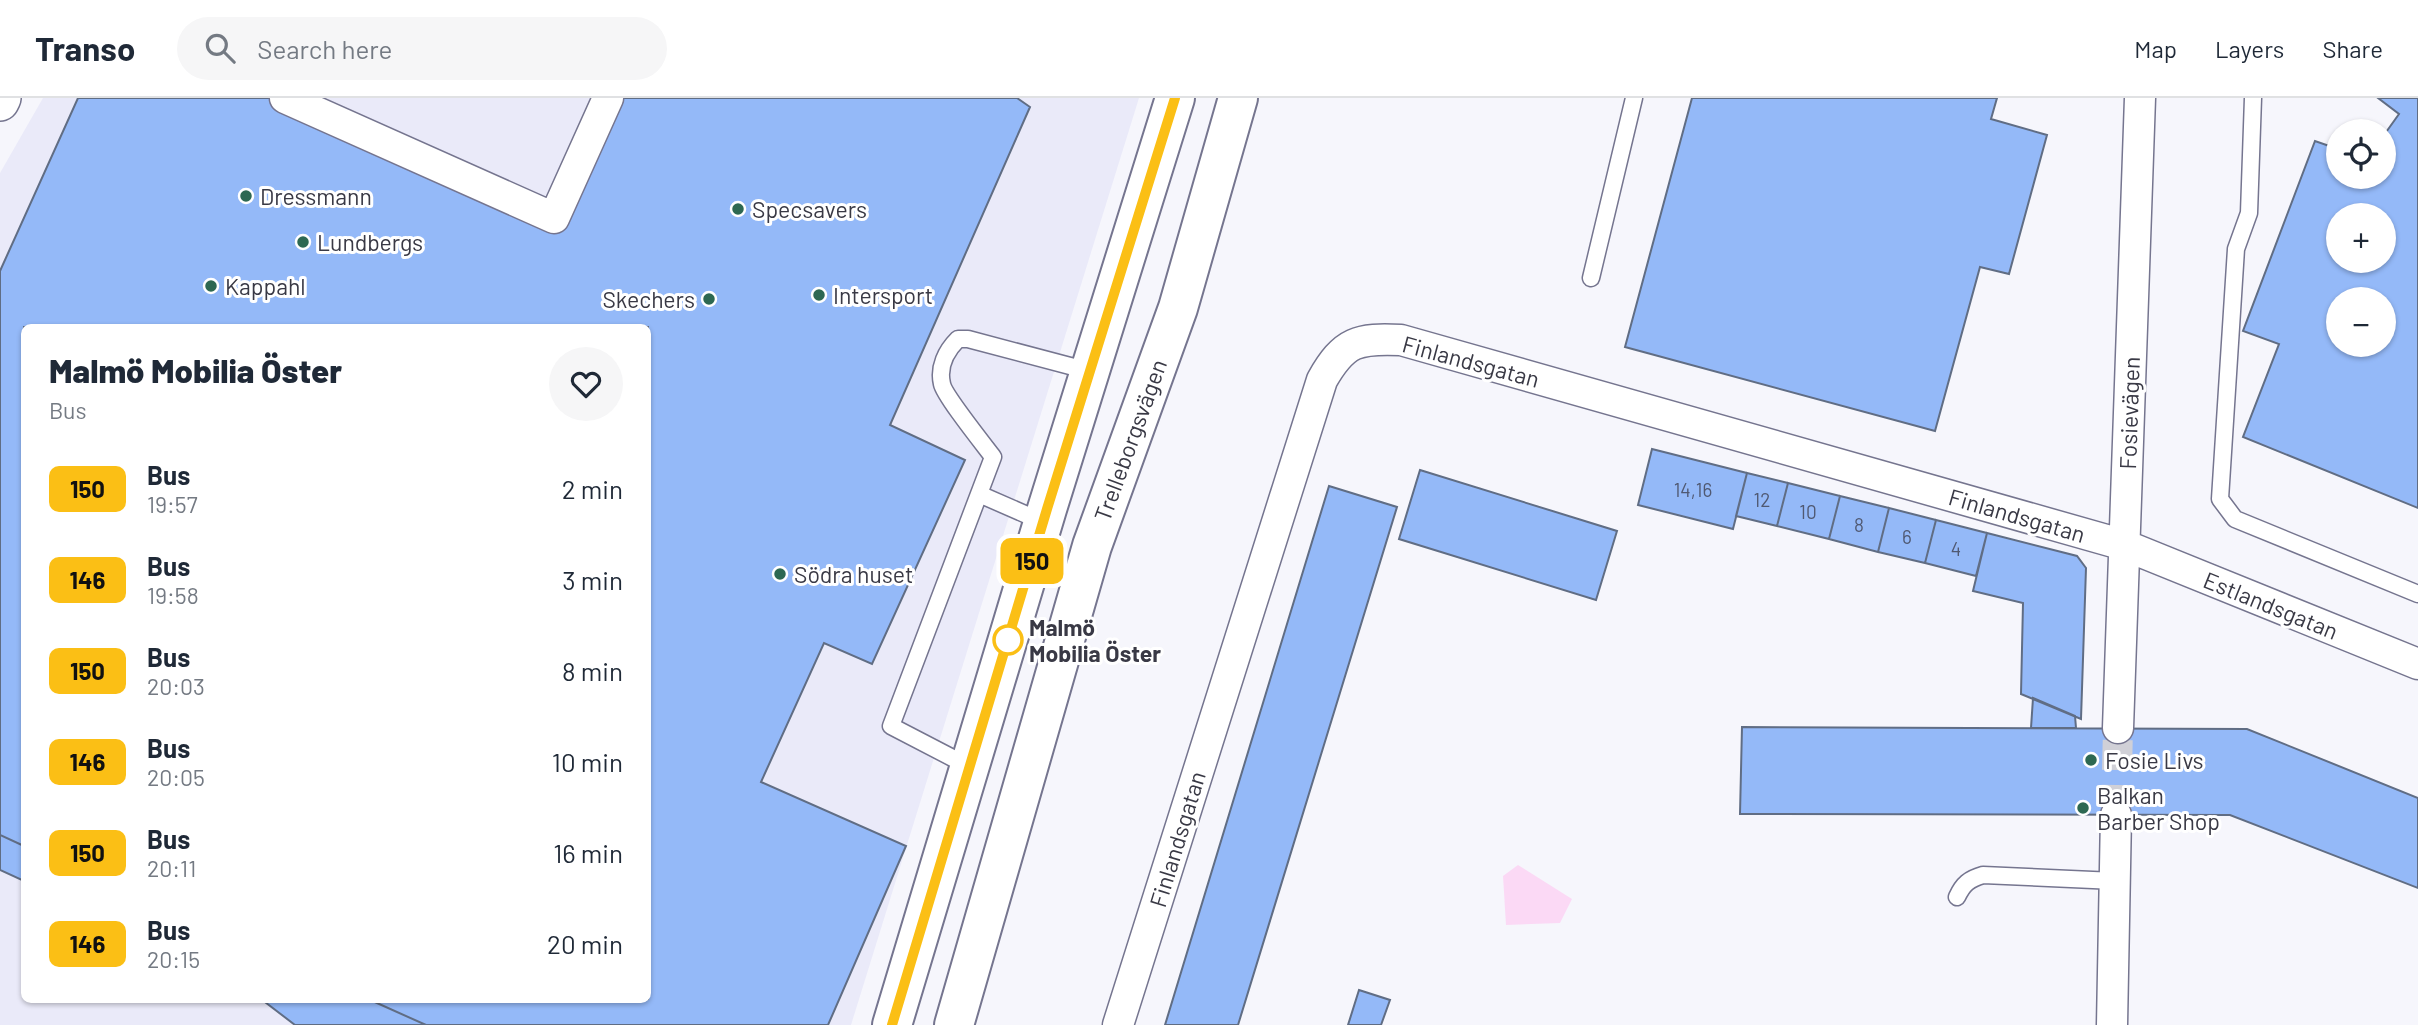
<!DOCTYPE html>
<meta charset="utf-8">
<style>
body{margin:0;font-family:Barlow,sans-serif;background:#f6f6f7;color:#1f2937;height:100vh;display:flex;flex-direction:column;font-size:26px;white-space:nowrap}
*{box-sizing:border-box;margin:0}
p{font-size:23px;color:#747a83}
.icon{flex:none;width:38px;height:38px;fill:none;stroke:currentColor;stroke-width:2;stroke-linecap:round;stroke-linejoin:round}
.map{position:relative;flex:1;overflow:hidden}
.drawer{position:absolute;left:21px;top:226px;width:630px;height:679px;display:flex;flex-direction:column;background:#fff;border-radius:10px;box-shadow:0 2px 5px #0004}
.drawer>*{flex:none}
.badge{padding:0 14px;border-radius:10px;font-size:24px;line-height:46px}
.fabs{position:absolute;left:2326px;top:21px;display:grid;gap:14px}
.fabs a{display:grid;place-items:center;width:70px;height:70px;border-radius:50%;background:#fff;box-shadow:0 2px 5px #0004;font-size:35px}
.map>.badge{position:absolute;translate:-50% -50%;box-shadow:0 0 0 4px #fff}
.round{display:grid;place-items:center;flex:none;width:74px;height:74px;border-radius:37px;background:#f6f6f7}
.headline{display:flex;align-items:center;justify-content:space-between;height:119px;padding:0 28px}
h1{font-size:33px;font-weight:800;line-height:52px}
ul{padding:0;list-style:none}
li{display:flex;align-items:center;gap:21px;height:91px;padding:0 28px}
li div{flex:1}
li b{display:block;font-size:26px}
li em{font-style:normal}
li .badge{min-width:77px;font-weight:700;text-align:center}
header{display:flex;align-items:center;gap:42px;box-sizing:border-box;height:98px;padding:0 35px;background:#fff;border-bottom:2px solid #e0e1e3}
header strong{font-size:33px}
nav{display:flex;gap:38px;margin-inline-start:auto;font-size:24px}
.search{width:490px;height:63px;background:#f6f6f7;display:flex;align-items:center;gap:18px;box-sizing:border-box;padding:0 24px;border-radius:38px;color:#747a83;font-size:26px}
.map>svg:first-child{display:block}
.built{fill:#eaeaf9;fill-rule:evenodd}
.green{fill:#fbd9f5}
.building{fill:#94b9f8;stroke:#606d84;stroke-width:2;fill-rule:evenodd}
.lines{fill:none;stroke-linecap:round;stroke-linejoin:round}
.minor-tunnel{stroke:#d0d0d7;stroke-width:30;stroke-dasharray:30 15;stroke-linecap:butt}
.service-casing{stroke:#75758f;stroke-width:19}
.minor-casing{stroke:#75758f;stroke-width:33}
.tertiary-casing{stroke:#75758f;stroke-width:40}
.secondary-casing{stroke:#75758f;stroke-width:42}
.service{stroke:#fff;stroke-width:16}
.minor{stroke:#fff;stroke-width:30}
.tertiary{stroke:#fff;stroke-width:37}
.secondary{stroke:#fff;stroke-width:38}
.line-casing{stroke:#fff;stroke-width:16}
.line{stroke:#fbbf15;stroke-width:10}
.poi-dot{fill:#2d6852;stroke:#fff;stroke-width:2.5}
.stop-dot{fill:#fff;stroke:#fbbf15;stroke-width:3.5}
.labels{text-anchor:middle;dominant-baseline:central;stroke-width:6;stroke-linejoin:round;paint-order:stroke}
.number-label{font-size:19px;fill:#505972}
.poi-label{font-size:23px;fill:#393945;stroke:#fff;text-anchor:start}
.street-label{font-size:23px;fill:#393945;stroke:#fff}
.stop-label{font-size:23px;font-weight:bold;fill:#393945;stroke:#fff;text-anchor:start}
</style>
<header>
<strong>Transo</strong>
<div class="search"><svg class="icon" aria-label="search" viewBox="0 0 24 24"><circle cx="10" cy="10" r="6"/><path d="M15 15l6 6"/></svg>Search here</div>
<nav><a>Map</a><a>Layers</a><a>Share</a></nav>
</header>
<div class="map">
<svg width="2418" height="927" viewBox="0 0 2418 927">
<rect width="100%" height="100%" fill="#f6f6fc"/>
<!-- built -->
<path class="built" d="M 43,0 L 1139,0 L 851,927 L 0,927 L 0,75 ZM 24,229 L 648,229 L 648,901 L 24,901 Z"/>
<!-- green -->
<path class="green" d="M 1518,767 L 1572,801 L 1560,825 L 1506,827 L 1503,778 Z"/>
<!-- building -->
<path class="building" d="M 78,0 L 285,0 L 554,120 L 608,0 L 1017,0 L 1030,9 L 890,327 L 965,362 L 872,566 L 824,545 L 761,684 L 906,748 L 828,927 L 426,927 L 368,901 L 648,901 L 648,229 L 24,229 L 24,748 L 0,737 L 0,173 Z
M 1692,0 L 1997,0 L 1991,21 L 2047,37 L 2009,176 L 1980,169 L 1935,333 L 1625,249 Z
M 2378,0 L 2418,0 L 2418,410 L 2243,339 L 2279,246 L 2243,233 L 2315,43 L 2338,51 L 2338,79 L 2384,79 L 2384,37 L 2399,16 ZM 2338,117 L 2384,117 L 2384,163 L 2338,163 ZM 2338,201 L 2384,201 L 2384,247 L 2338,247 Z
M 1652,351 L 1747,375 L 1733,431 L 1638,407 Z
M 1420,372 L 1617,433 L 1596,502 L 1399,441 Z
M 1747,375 L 1788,385 L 1777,428 L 1736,418 Z
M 1788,385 L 1840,398 L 1829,441 L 1777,428 Z
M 1329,388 L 1397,409 L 1238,927 L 1165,927 Z
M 1840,398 L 1889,410 L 1878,454 L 1829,441 Z
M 1889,410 L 1936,422 L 1925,465 L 1878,454 Z
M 1936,422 L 1987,435 L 1976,478 L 1925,465 Z
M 1987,435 L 2077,458 L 2086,470 L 2081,621 L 2021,596 L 2023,505 L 1973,493 Z
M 2033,600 L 2075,618 L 2076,630 L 2031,630 Z
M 1742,629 L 2247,631 L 2418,700 L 2418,790 L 2230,717 L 1740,716 Z
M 0,737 L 24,748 L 24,783 L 0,772 Z
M 1359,892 L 1390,902 L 1381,927 L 1348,927 Z
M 261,901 L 368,901 L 426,927 L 295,927 Z"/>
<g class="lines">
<!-- minor-tunnel -->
<path class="minor-tunnel" d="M 2116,717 L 2118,630"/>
<defs>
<path id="service" d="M 2253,0 L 2249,115 L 2236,151 L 2220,401 L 2235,421 L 2418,496
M 1591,180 L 1634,0
M 979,396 L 1043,424
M 970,669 L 891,628 L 993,359 C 984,347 944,297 942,286 C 938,269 946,253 958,241 L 968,241 L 1089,273
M 1957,799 C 1963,786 1969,781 1983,777 L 2115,783"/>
<path id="minor" d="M 285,0 L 554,120 L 608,0
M 2118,630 L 2140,0
M 1118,927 L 1322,282 C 1344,243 1358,240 1401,242 L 2124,447 L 2418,566
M 2112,927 L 2116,717"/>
<path id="tertiary" d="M 0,4 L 2,0"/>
<path id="secondary" d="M 892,927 L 1047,411 L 1175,0
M 954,927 L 1092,448 L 1178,210 L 1238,0"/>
</defs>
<!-- service casing -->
<use href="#service" class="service-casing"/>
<!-- minor casing -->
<use href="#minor" class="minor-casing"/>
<!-- tertiary casing -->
<use href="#tertiary" class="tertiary-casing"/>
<!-- secondary casing -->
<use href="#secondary" class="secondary-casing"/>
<!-- service -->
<use href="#service" class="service"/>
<!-- minor -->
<use href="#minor" class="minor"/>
<!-- tertiary -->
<use href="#tertiary" class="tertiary"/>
<!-- secondary -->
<use href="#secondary" class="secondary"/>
</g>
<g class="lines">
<defs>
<path id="line" d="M 892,927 L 1047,411 L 1175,0"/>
</defs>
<!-- line casing -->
<use href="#line" class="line-casing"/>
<!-- line -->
<use href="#line" class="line"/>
</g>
<!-- markers -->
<g class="poi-dot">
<circle cx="246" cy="98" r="7"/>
<circle cx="738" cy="111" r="7"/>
<circle cx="303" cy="144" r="7"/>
<circle cx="211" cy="188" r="7"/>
<circle cx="819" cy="197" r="7"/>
<circle cx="709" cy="201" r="7"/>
<circle cx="780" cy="476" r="7"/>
<circle cx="2091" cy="662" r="7"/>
<circle cx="2083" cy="710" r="7"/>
</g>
<circle class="stop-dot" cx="1008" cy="542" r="14"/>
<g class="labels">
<!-- number labels -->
<g class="number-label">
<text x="1693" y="391">14,16</text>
<text x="1762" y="401">12</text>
<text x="1808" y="413">10</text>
<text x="1859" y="426">8</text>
<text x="1907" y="438">6</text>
<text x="1956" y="450">4</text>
</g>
<!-- poi labels -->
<g class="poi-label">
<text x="260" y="98">Dressmann</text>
<text x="752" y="111">Specsavers</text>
<text x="317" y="144">Lundbergs</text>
<text x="225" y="188">Kappahl</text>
<text x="833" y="197">Intersport</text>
<text x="695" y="201" text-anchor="end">Skechers</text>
<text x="794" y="476">Södra huset</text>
<text x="2105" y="662">Fosie Livs</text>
<text x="2097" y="697">Balkan<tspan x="2097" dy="26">Barber Shop</tspan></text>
</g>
<!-- street labels -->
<g class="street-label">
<text transform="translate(1471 263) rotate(15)">Finlandsgatan</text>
<text transform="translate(2129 315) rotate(-88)">Fosievägen</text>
<text transform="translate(1130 342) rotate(-70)">Trelleborgsvägen</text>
<text transform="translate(2017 417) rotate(16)">Finlandsgatan</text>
<text transform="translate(2271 507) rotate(22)">Estlandsgatan</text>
<text transform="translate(1177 741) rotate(-73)">Finlandsgatan</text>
</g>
<!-- stop labels -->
<g class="stop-label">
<text x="1029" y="529">Malmö<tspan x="1029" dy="26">Mobilia Öster</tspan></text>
</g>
</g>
</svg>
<div class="fabs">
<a><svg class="icon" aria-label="locate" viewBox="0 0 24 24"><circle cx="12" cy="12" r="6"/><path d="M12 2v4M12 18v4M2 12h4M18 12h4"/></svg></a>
<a>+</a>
<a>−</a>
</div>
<b class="badge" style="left:1032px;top:463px;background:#fbbf15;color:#111">150</b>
<section class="drawer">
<div class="headline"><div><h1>Malmö Mobilia Öster</h1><p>Bus</p></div><a class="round"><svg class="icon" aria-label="heart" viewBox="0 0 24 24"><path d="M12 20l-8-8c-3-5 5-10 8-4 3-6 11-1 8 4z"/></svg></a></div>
<ul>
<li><span class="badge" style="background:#fbbf15;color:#111">150</span><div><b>Bus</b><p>19:57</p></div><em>2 min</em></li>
<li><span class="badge" style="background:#fbbf15;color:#111">146</span><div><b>Bus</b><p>19:58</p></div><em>3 min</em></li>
<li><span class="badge" style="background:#fbbf15;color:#111">150</span><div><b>Bus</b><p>20:03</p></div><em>8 min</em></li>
<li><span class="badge" style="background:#fbbf15;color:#111">146</span><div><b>Bus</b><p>20:05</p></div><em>10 min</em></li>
<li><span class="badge" style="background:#fbbf15;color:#111">150</span><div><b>Bus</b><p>20:11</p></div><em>16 min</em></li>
<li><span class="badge" style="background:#fbbf15;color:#111">146</span><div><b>Bus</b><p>20:15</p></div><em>20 min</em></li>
</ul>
</section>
</div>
